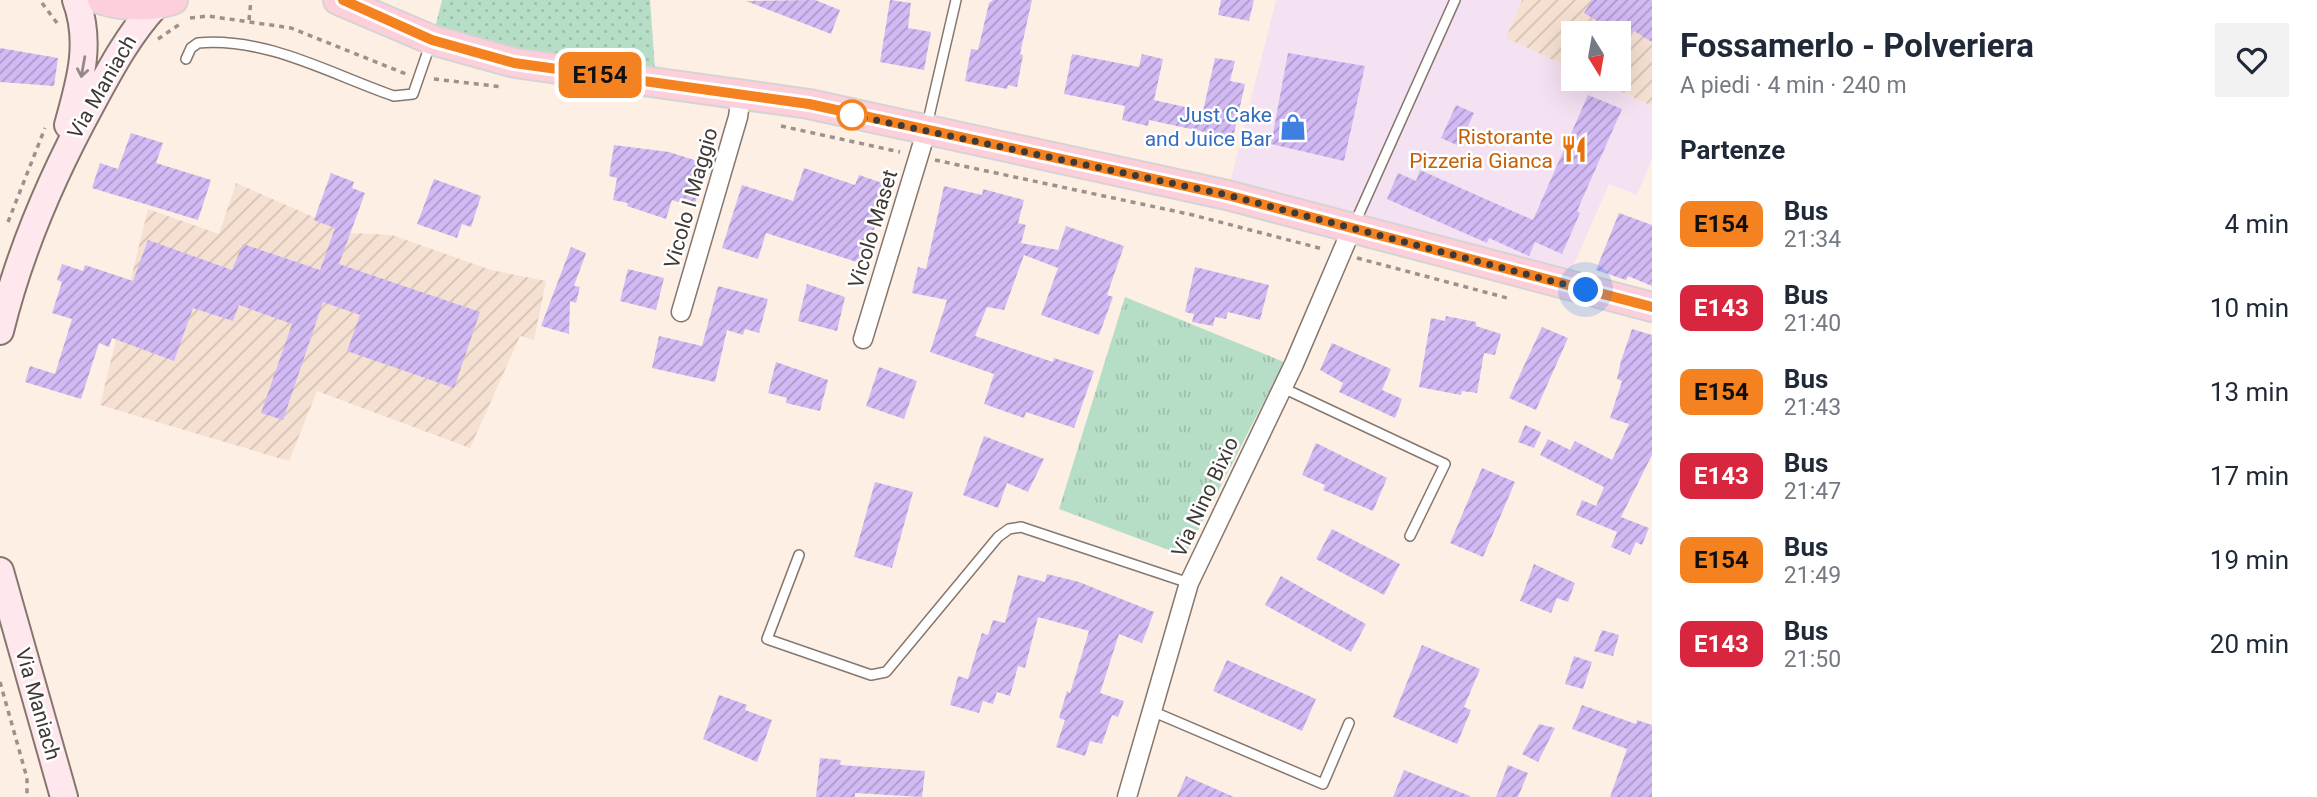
<!DOCTYPE html>
<html lang="it">
<meta charset="utf-8">
<style>
body{margin:0;font-family:Roboto,sans-serif;background:#f2f2f3;color:#1f2937;height:100vh;display:flex;flex-direction:column;font-size:26px;white-space:nowrap}
*{box-sizing:border-box;margin:0}
p{font-size:23px;color:#747a83}
.icon{flex:none;width:38px;height:38px;fill:none;stroke:currentColor;stroke-width:2;stroke-linecap:round;stroke-linejoin:round}
.map{position:relative;flex:1;overflow:hidden}
.panel{display:flex;flex-direction:column;background:#fff;width:665px}
.panel>*{flex:none}
.badge{padding:0 14px;border-radius:10px;font-size:24px;line-height:46px}
.needle{width:46px;rotate:169deg}
.fabs{position:absolute;left:1561px;top:21px;display:grid;gap:14px}
.fabs a{display:grid;place-items:center;width:70px;height:70px;border-radius:0px;background:#fff;box-shadow:0 7px 28px #0002;font-size:35px}
.you{position:absolute;width:35px;height:35px;margin:-18px;border:5px solid #fff;border-radius:50%;background:#1a73e8;box-shadow:0 0 0 10px #1a73e833}
.map>.badge{position:absolute;translate:-50% -50%;box-shadow:0 0 0 4px #fff}
h2{padding:0 28px;font-size:26px;line-height:63px}
.round{display:grid;place-items:center;flex:none;width:74px;height:74px;border-radius:0px;background:#f2f2f3}
.head{display:flex;align-items:center;justify-content:space-between;height:119px;padding:0 28px}
h1{font-size:33px;font-weight:700;line-height:52px}
ul{padding:0;list-style:none}
li{display:flex;align-items:center;gap:21px;height:84px;padding:0 28px}
li div{flex:1}
li b{display:block;font-size:26px}
li em{font-style:normal}
li .badge{min-width:77px;font-weight:700;text-align:center}
main{display:flex;flex:1;min-height:0}
.map>svg:first-child{display:block}
.commercial{fill:#f4e1f2}
.industrial{fill:url(#industrial-furrows)}
.grass{fill:url(#grass-dots)}
.park{fill:url(#park-tufts)}
.building{fill:url(#building-hatch)}
.lines{fill:none;stroke-linecap:round;stroke-linejoin:round}
.service-casing{stroke:#85776e;stroke-width:12}
.minor-casing{stroke:#85776e;stroke-width:21}
.secondary-casing{stroke:#85776e;stroke-width:30}
.primary-casing{stroke:#d5d4d3;stroke-width:32}
.path{stroke:#9c928a;stroke-width:3.5;stroke-dasharray:5 5;stroke-linecap:butt}
.service{stroke:#fff;stroke-width:9}
.minor{stroke:#fff;stroke-width:18}
.secondary{stroke:#fee7ed;stroke-width:26}
.primary{stroke:#fccfda;stroke-width:28}
.oneway{stroke:#968888}
.line-casing{stroke:#fff;stroke-width:16}
.line{stroke:#f58220;stroke-width:10}
.walk{stroke:#403a36;stroke-width:7;stroke-dasharray:0 12.6}
.stop-dot{fill:#fff;stroke:#f58220;stroke-width:3.5}
.labels{text-anchor:middle;dominant-baseline:central;stroke-width:5;stroke-linejoin:round;paint-order:stroke}
.street-label{font-size:21px;fill:#403a36;stroke:#fff}
.shop-label{font-size:21px;fill:#366cbe;stroke:#fff;text-anchor:end}
.food-label{font-size:21px;fill:#c56008;stroke:#fff;text-anchor:end}
</style>
<main>
<div class="map">
<svg width="1652" height="797" viewBox="0 0 1652 797">
<defs>
<pattern id="industrial-furrows" width="10" height="10" patternUnits="userSpaceOnUse" patternTransform="scale(1.75)"><rect width="10" height="10" fill="#f6e0d2"/><path d="M-1 1l2-2M0 10L10 0M9 11l2-2" fill="none" stroke="#d4c1b5"/></pattern>
<pattern id="grass-dots" width="8" height="8" patternUnits="userSpaceOnUse" patternTransform="scale(1.75)"><rect width="8" height="8" fill="#b6ddc5"/><path d="M2 2h.1M6 6h.1" fill="none" stroke="#9ebeaa" stroke-width="1.8" stroke-linecap="round"/></pattern>
<pattern id="park-tufts" width="24" height="20" patternUnits="userSpaceOnUse" patternTransform="scale(1.75)"><rect width="24" height="20" fill="#b6ddc5"/><path d="M3 7l-1-3M5 7V3M7 7l1-3M15 17l-1-3M17 17v-4M19 17l1-3" fill="none" stroke="#9ebeaa"/></pattern>
<pattern id="building-hatch" width="6" height="6" patternUnits="userSpaceOnUse" patternTransform="scale(1.75)"><rect width="6" height="6" fill="#d2baf5"/><path d="M-1 1l2-2M0 6l6-6M5 7l2-2" fill="none" stroke="#ac98c7"/></pattern>
</defs>
<rect width="100%" height="100%" fill="#feefe4"/>
<!-- commercial -->
<path class="commercial" d="M 1276,0 L 1522,0 L 1506,38 L 1573,69 L 1573,79 L 1594,79 L 1652,106 L 1652,159 L 1637,195 L 1609,184 L 1565,285 L 1227,195 Z"/>
<!-- industrial -->
<path class="industrial" d="M 1522,0 L 1652,0 L 1652,106 L 1594,79 L 1619,79 L 1619,33 L 1573,33 L 1573,69 L 1506,38 Z
M 236,183 L 350,233 L 392,235 L 491,270 L 546,281 L 534,340 L 520,336 L 470,448 L 317,391 L 289,461 L 100,405 L 148,209 L 219,234 Z"/>
<!-- grass -->
<path class="grass" d="M 442,0 L 650,0 L 656,83 L 432,40 Z"/>
<!-- park -->
<path class="park" d="M 1125,297 L 1284,362 L 1185,556 L 1059,509 Z"/>
<!-- building -->
<path class="building" d="M 815,0 L 840,10 L 831,34 L 746,1 Z
M 890,0 L 911,3 L 908,28 L 931,32 L 924,70 L 880,62 Z
M 993,0 L 1032,0 L 1020,54 L 1023,55 L 1017,87 L 1008,85 L 1007,89 L 965,81 L 971,49 L 978,50 L 989,3 Z
M 1221,0 L 1254,0 L 1249,21 L 1218,15 Z
M 1592,0 L 1652,0 L 1652,42 L 1634,31 L 1629,40 L 1584,13 Z
M 0,48 L 58,58 L 54,86 L 0,82 Z
M 1288,53 L 1365,66 L 1344,161 L 1271,144 Z
M 1072,54 L 1139,67 L 1142,54 L 1163,59 L 1154,100 L 1203,111 L 1215,58 L 1235,61 L 1230,81 L 1245,84 L 1233,138 L 1149,120 L 1148,126 L 1122,120 L 1125,106 L 1064,94 Z
M 1588,95 L 1622,109 L 1577,211 L 1580,213 L 1562,254 L 1535,242 L 1529,256 L 1489,238 L 1487,243 L 1387,199 L 1398,173 L 1416,181 L 1420,170 L 1533,220 Z
M 1456,105 L 1474,113 L 1459,146 L 1441,138 Z
M 131,133 L 163,143 L 156,163 L 211,180 L 198,220 L 92,188 L 100,163 L 118,169 Z
M 614,145 L 669,152 L 707,164 L 694,207 L 672,200 L 666,219 L 627,206 L 628,203 L 613,200 L 617,178 L 609,176 Z
M 804,168 L 855,185 L 859,175 L 888,185 L 863,264 L 766,233 L 758,259 L 722,248 L 742,185 L 793,201 Z
M 331,173 L 354,182 L 352,188 L 365,193 L 339,264 L 480,312 L 454,388 L 347,351 L 360,315 L 323,302 L 283,420 L 261,413 L 292,324 L 239,305 L 233,321 L 193,308 L 174,361 L 112,338 L 109,347 L 99,343 L 81,399 L 25,382 L 30,366 L 55,374 L 72,319 L 52,313 L 62,282 L 57,280 L 62,264 L 83,271 L 85,265 L 133,281 L 148,240 L 232,270 L 243,244 L 320,270 L 335,228 L 314,220 Z
M 434,179 L 481,196 L 471,227 L 462,224 L 457,238 L 417,224 Z
M 944,186 L 982,195 L 983,189 L 1024,200 L 1018,223 L 1026,225 L 1021,243 L 1058,250 L 1066,226 L 1124,246 L 1107,295 L 1113,297 L 1099,335 L 1041,315 L 1058,268 L 1024,255 L 1004,310 L 987,307 L 975,336 L 1053,362 L 1054,358 L 1094,371 L 1074,428 L 1026,412 L 1024,418 L 984,404 L 994,374 L 930,352 L 947,300 L 912,293 L 918,267 L 926,269 Z
M 1619,213 L 1652,225 L 1652,286 L 1628,276 L 1626,280 L 1596,270 Z
M 571,247 L 586,253 L 574,286 L 580,287 L 576,303 L 570,301 L 569,334 L 541,326 Z
M 1195,267 L 1269,285 L 1260,320 L 1228,312 L 1226,319 L 1215,317 L 1213,326 L 1192,322 L 1194,314 L 1185,312 Z
M 628,269 L 664,278 L 656,310 L 620,301 Z
M 807,284 L 845,297 L 837,331 L 798,321 Z
M 718,286 L 768,299 L 759,333 L 745,329 L 743,335 L 727,330 L 715,382 L 652,368 L 659,336 L 702,346 Z
M 1446,316 L 1476,322 L 1476,326 L 1501,334 L 1495,355 L 1484,353 L 1477,393 L 1462,391 L 1461,395 L 1419,387 L 1431,318 L 1445,321 Z
M 1542,327 L 1568,338 L 1536,410 L 1509,398 Z
M 1632,329 L 1652,335 L 1652,455 L 1621,517 L 1649,528 L 1642,545 L 1636,542 L 1630,555 L 1611,547 L 1617,532 L 1576,515 L 1582,500 L 1596,506 L 1604,487 L 1540,455 L 1548,439 L 1570,450 L 1575,441 L 1612,460 L 1629,424 L 1610,418 L 1622,381 L 1617,379 L 1621,361 Z
M 1332,343 L 1391,369 L 1382,390 L 1402,399 L 1395,418 L 1339,392 L 1343,383 L 1320,370 Z
M 776,362 L 828,380 L 820,411 L 786,403 L 787,398 L 768,393 Z
M 879,367 L 917,381 L 904,419 L 866,406 Z
M 1525,425 L 1541,432 L 1534,448 L 1518,442 Z
M 984,436 L 1044,459 L 1028,492 L 1007,483 L 998,508 L 963,495 Z
M 1316,443 L 1387,478 L 1373,511 L 1323,490 L 1325,485 L 1302,475 Z
M 1482,468 L 1515,482 L 1483,557 L 1450,543 Z
M 875,482 L 913,492 L 892,568 L 854,557 Z
M 1332,529 L 1400,564 L 1384,595 L 1316,559 Z
M 1534,564 L 1575,583 L 1568,602 L 1557,598 L 1551,613 L 1520,601 Z
M 1047,574 L 1079,582 L 1154,612 L 1142,643 L 1119,634 L 1100,693 L 1124,701 L 1118,717 L 1112,715 L 1102,744 L 1090,741 L 1085,756 L 1056,747 L 1065,720 L 1059,718 L 1067,691 L 1070,693 L 1089,631 L 1038,617 L 1025,668 L 1018,666 L 1010,696 L 997,692 L 993,704 L 983,701 L 979,713 L 950,705 L 958,676 L 968,679 L 982,633 L 988,635 L 993,620 L 1005,623 L 1018,575 L 1045,582 Z
M 1281,576 L 1366,624 L 1351,652 L 1265,605 Z
M 1602,630 L 1619,635 L 1613,656 L 1594,651 Z
M 1422,645 L 1480,669 L 1464,707 L 1471,710 L 1457,744 L 1393,717 Z
M 1574,656 L 1592,662 L 1583,689 L 1565,684 Z
M 1227,660 L 1316,699 L 1302,731 L 1213,691 Z
M 719,695 L 747,705 L 745,710 L 772,720 L 757,762 L 703,739 Z
M 1582,705 L 1636,724 L 1637,720 L 1652,725 L 1652,797 L 1610,797 L 1627,749 L 1572,729 Z
M 1539,724 L 1555,728 L 1538,762 L 1522,754 Z
M 820,758 L 841,760 L 840,765 L 925,771 L 922,797 L 855,793 L 855,797 L 816,797 Z
M 1508,765 L 1528,773 L 1518,797 L 1496,797 Z
M 1404,770 L 1470,796 L 1470,797 L 1393,797 Z
M 1186,776 L 1234,797 L 1177,797 Z"/>
<g class="lines">
<defs>
<path id="service" d="M 186,59 L 191,48 L 198,43 C 268,37 330,74 394,96 L 413,94 L 430,45
M 927,125 L 956,0
M 1354,225 L 1455,0
M 1283,388 L 1445,464 L 1410,536
M 799,555 L 767,639 L 871,675 L 886,672 L 998,537 L 1009,529 L 1021,527 L 1189,583
M 1154,712 L 1323,784 L 1349,723"/>
<path id="minor" d="M 681,312 L 738,117 L 741,96
M 863,339 L 926,132
M 1127,797 L 1189,583 L 1294,364 L 1353,226"/>
<path id="secondary" d="M 68,125 C 80,82 92,43 76,0
M 0,331 C 20,249 52,176 92,103 C 111,68 129,34 156,5
M 0,571 L 64,797"/>
<path id="primary" d="M 102,0 C 126,7 150,7 173,0
M 338,0 L 432,40 L 515,63 L 809,104 L 1227,195 L 1652,307"/>
</defs>
<!-- service casing -->
<use href="#service" class="service-casing"/>
<!-- minor casing -->
<use href="#minor" class="minor-casing"/>
<!-- secondary casing -->
<use href="#secondary" class="secondary-casing"/>
<!-- primary casing -->
<use href="#primary" class="primary-casing"/>
<!-- path -->
<path class="path" d="M 42,3 L 57,23
M 190,18 L 208,16 L 291,28 L 406,74
M 249,20 L 251,0
M 158,39 L 180,24
M 434,79 L 503,87
M 781,126 L 900,152
M 935,160 L 1193,215 L 1323,249
M 8,222 L 45,128
M 1357,258 L 1511,299
M 0,682 L 27,778 L 27,797"/>
<!-- service -->
<use href="#service" class="service"/>
<!-- minor -->
<use href="#minor" class="minor"/>
<!-- secondary -->
<use href="#secondary" class="secondary"/>
<!-- primary -->
<use href="#primary" class="primary"/>
</g>
<!-- one-way arrows -->
<defs><path id="oneway-shaft" d="M-6 0H5M1.5-3L5.5 0L1.5 3" fill="none" stroke-width="1.6" stroke-linecap="round" stroke-linejoin="round" transform="scale(1.75)"/></defs>
<use class="oneway" href="#oneway-shaft" transform="translate(83 67) rotate(100)"/>
<g class="lines">
<defs>
<path id="line" d="M 343,0 L 432,40 L 514,63 L 809,104 L 1227,195 L 1652,307"/>
</defs>
<!-- line casing -->
<use href="#line" class="line-casing"/>
<!-- line -->
<use href="#line" class="line"/>
<!-- walk -->
<path class="walk" d="M 852,115 L 1227,195 L 1586,290"/>
</g>
<!-- icons -->
<defs>
<symbol id="shop-bare" viewBox="-9 -9 18 18"><path d="M-5-2.5h2.3a2.7 3.5 0 0 1 5.4 0H5L5.5 6h-11ZM-1.5-2.5h3a1.5 2.3 0 0 0-3 0Z" fill="#3f7fe0" stroke="#fff" stroke-width="2.5" paint-order="stroke"/></symbol>
<symbol id="restaurant-bare" viewBox="-9 -9 18 18"><path d="M-5-6h1v4h1v-4h1v4h1v-4h1v5L-1.5 .5V6h-2V.5L-5-1ZM5-6V6H3V1.5H1.5Q1.5-4 5-6Z" fill="#e8710a" stroke="#fff" stroke-width="2.5" paint-order="stroke"/></symbol>
</defs>
<g fill-rule="evenodd">
<use href="#shop-bare" x="1274" y="108" width="38" height="38"/>
<use href="#restaurant-bare" x="1555" y="130" width="38" height="38"/>
</g>
<!-- markers -->
<circle class="stop-dot" cx="852" cy="115" r="14"/>
<g class="labels">
<!-- street labels -->
<g class="street-label">
<text transform="translate(102 87) rotate(-60)">Via Maniach</text>
<text transform="translate(691 198) rotate(-74)">Vicolo I Maggio</text>
<text transform="translate(873 229) rotate(-73)">Vicolo Maset</text>
<text transform="translate(1205 497) rotate(-65)">Via Nino Bixio</text>
<text transform="translate(38 704) rotate(74)">Via Maniach</text>
</g>
<!-- shop labels -->
<g class="shop-label">
<text x="1272" y="115">Just Cake<tspan x="1272" dy="24">and Juice Bar</tspan></text>
</g>
<!-- food labels -->
<g class="food-label">
<text x="1553" y="137">Ristorante<tspan x="1553" dy="24">Pizzeria Gianca</tspan></text>
</g>
</g>
</svg>
<div class="fabs">
<a><svg class="needle" viewBox="-14 -14 28 28"><path d="M0-13l5 13h-10z" fill="#e53935"/><path d="M0 13l5-13h-10z" fill="#747a83"/></svg></a>
</div>
<div class="you" style="left:1586px;top:290px"></div>
<b class="badge" style="left:600px;top:75px;background:#f58220;color:#111">E154</b>
</div>
<section class="panel">
<div class="head"><div><h1>Fossamerlo - Polveriera</h1><p>A piedi · 4 min · 240 m</p></div><a class="round"><svg class="icon" aria-label="heart" viewBox="0 0 24 24"><path d="M12 20l-8-8c-3-5 5-10 8-4 3-6 11-1 8 4z"/></svg></a></div>
<h2>Partenze</h2>
<ul>
<li><span class="badge" style="background:#f58220;color:#111">E154</span><div><b>Bus</b><p>21:34</p></div><em>4 min</em></li>
<li><span class="badge" style="background:#d7263d;color:#fff">E143</span><div><b>Bus</b><p>21:40</p></div><em>10 min</em></li>
<li><span class="badge" style="background:#f58220;color:#111">E154</span><div><b>Bus</b><p>21:43</p></div><em>13 min</em></li>
<li><span class="badge" style="background:#d7263d;color:#fff">E143</span><div><b>Bus</b><p>21:47</p></div><em>17 min</em></li>
<li><span class="badge" style="background:#f58220;color:#111">E154</span><div><b>Bus</b><p>21:49</p></div><em>19 min</em></li>
<li><span class="badge" style="background:#d7263d;color:#fff">E143</span><div><b>Bus</b><p>21:50</p></div><em>20 min</em></li>
</ul>
</section>
</main>
